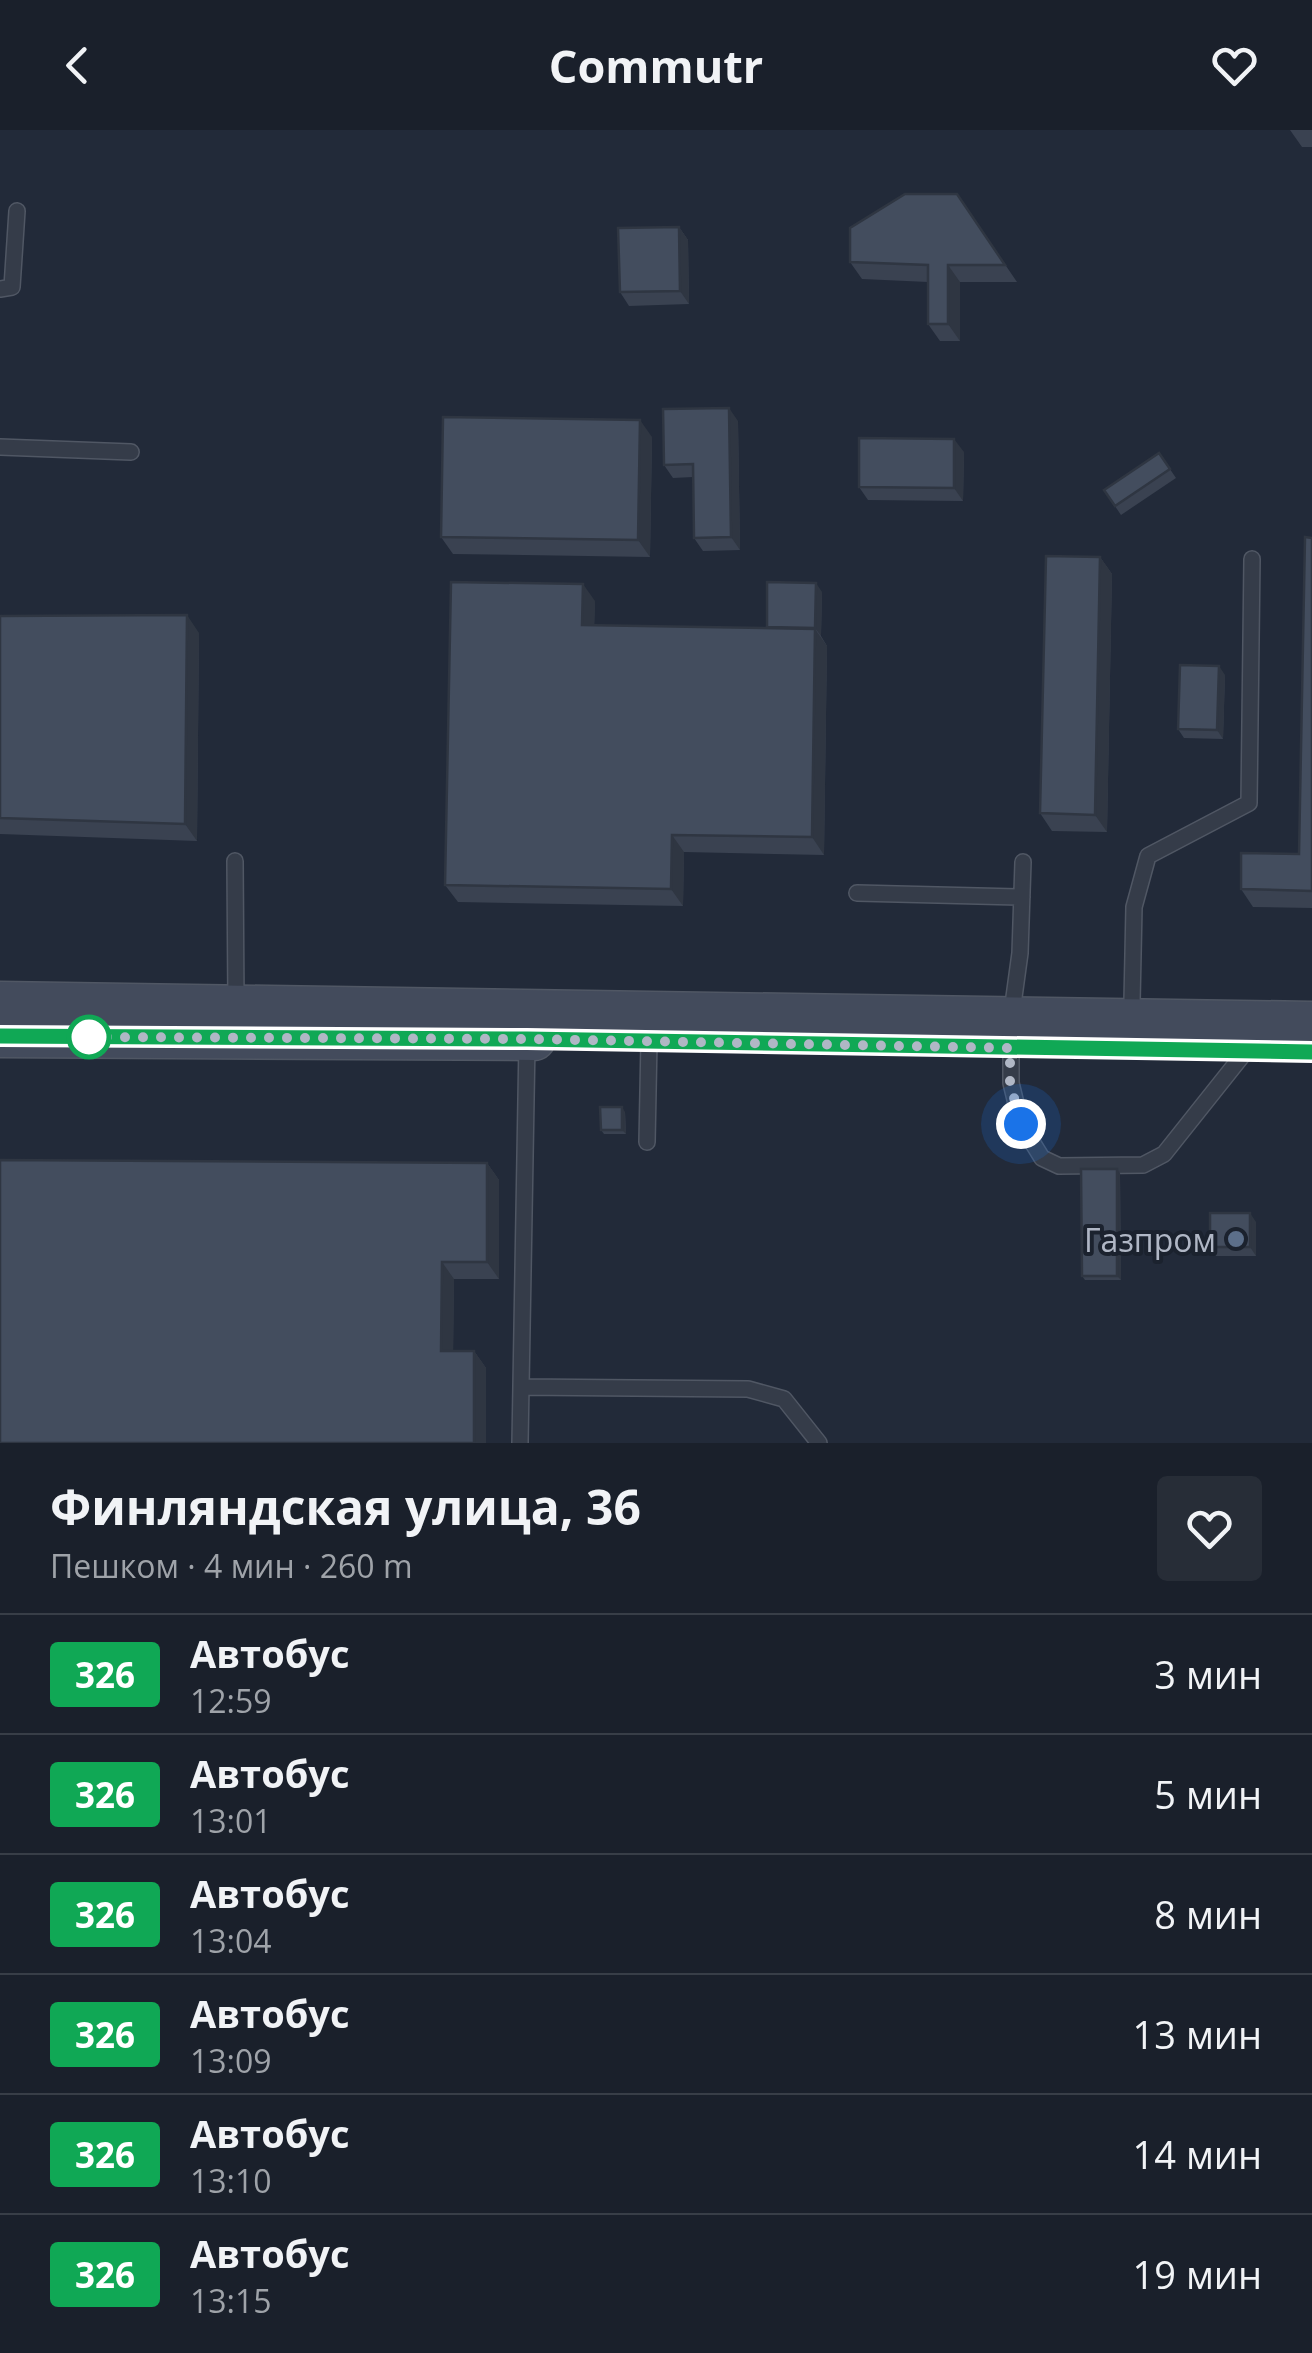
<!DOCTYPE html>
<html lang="ru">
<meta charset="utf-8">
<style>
body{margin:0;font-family:"Open Sans",sans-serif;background:#272d37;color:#f1f3f6;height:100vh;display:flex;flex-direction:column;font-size:38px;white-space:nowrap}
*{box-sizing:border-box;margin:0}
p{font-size:32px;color:#9fa3a9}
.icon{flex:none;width:55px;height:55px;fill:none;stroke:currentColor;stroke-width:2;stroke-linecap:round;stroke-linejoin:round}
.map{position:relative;height:1313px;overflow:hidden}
.side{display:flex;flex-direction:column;background:#1a202b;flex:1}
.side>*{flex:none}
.badge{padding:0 20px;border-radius:8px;font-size:35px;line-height:65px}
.you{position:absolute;width:50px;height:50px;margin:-25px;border:8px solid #fff;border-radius:50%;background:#1a73e8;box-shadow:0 0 0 15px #1a73e833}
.map>.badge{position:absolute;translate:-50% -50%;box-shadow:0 0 0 5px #fff}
.round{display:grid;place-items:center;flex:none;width:105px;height:105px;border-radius:10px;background:#272d37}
.head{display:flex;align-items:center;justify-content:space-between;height:170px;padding:0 50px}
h1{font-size:48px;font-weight:700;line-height:75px}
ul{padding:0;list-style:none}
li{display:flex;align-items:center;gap:30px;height:120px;padding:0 50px;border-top:2px solid #383e47}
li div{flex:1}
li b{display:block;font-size:38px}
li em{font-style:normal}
li .badge{min-width:110px;font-weight:700;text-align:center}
header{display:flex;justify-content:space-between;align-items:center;height:130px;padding:0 50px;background:#1a202b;font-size:45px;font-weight:700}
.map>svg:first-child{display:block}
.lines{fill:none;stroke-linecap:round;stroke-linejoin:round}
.lane-casing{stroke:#505764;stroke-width:18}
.secondary-casing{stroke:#505764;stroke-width:45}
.lane{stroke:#353c49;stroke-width:15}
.secondary{stroke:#434b5c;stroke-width:42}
.wall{fill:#3a4251}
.shaded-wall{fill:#2f3642}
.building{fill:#434d5e;stroke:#2f3642;stroke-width:2.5}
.line-casing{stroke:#fff;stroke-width:22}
.line{stroke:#10a855;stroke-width:15}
.walk{stroke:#b0b7c5;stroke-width:10;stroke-dasharray:0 18}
.stop-dot{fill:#fff;stroke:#10a855;stroke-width:5}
.service-dot{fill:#5c6f8a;stroke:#1b222e;stroke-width:4}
.labels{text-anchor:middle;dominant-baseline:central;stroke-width:8;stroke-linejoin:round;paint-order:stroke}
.poi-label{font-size:32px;fill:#b0b7c5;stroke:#1b222e;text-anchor:end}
</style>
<header><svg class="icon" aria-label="back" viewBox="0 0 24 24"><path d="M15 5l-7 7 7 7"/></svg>Commutr<svg class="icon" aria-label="heart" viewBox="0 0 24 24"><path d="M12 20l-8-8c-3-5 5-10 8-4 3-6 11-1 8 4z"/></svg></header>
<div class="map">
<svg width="1312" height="1313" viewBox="0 0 1312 1313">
<rect width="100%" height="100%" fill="#222a39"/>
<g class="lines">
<defs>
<path id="lane" d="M 0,159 L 12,157 L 17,81
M 0,317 L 131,322
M 235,731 L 236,874
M 1023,732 L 1020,823 L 1011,889 L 1011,953 L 1021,994 L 1042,1028 L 1059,1036 L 1143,1035 L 1164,1024 L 1246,921
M 857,763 L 1022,767
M 1131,919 L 1134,777 L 1148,726 L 1249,673 L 1252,429
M 647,1012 L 649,911
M 521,1257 L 748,1259 L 784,1269 L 819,1313
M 520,1313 L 527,912"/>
<path id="secondary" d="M 0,873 L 1312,893
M 0,906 L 534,909"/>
</defs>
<!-- lane casing -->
<use href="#lane" class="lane-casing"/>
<!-- secondary casing -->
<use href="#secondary" class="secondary-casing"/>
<!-- lane -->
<use href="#lane" class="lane"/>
<!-- secondary -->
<use href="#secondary" class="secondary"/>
</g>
<!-- wall -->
<path class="wall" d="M 1290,0 L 1312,0 L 1312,17 L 1302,17 Z
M 957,64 L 1017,152 L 960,152 L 960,211 L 940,211 L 928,194 L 928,152 L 862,149 L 850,132 Z
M 679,97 L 688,110 L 689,174 L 629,176 L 620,162 Z
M 738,291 L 740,420 L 703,421 L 694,408 L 693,347 L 673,348 L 664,335 Z
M 652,307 L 650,427 L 453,424 L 441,407 Z
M 964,322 L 963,371 L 868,370 L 859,357 Z
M 1159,323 L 1176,348 L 1121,385 L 1104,360 Z
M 1312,408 L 1312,778 L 1253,777 L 1241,759 L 1299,724 Z
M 1100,427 L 1112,444 L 1107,702 L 1052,701 L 1040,683 Z
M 822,462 L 821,506 L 827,516 L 824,725 L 684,722 L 683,776 L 458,772 L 445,755 L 595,471 L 594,495 L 767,498 Z
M 0,486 L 199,503 L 197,711 L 0,704 Z
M 1225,545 L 1223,609 L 1184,608 L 1178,599 Z
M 625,982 L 626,1004 L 604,1004 L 601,1000 Z
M 487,1033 L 499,1050 L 499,1149 L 454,1149 L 453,1221 L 474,1221 L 486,1238 L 0,1313 Z
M 1117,1039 L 1120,1043 L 1121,1150 L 1085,1150 L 1082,1146 Z
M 1256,1092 L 1256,1126 L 1216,1126 L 1210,1117 Z"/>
<!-- shaded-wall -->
<path class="shaded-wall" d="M 679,97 L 688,110 L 689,174 L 680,161 Z
M 948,135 L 960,152 L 960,211 L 948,194 Z
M 729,278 L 738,291 L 740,420 L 731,407 Z
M 640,290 L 652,307 L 650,427 L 638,410 Z
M 954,309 L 964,322 L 963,371 L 954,358 Z
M 1100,427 L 1112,444 L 1107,702 L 1095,685 Z
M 816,453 L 822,462 L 821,506 L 815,498 Z
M 583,454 L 595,471 L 594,512 L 582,495 Z
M 187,485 L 199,503 L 197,711 L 185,694 Z
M 815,499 L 827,516 L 824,725 L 812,707 Z
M 1219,536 L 1225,545 L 1223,609 L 1217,600 Z
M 672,705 L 684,722 L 683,776 L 671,759 Z
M 622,977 L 625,982 L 626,1004 L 622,1000 Z
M 487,1033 L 499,1050 L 499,1149 L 487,1132 Z
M 1117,1039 L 1120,1043 L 1121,1150 L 1117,1146 Z
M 1250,1083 L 1256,1092 L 1256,1126 L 1250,1117 Z
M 442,1132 L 454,1149 L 453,1238 L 441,1221 Z
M 474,1221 L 486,1238 L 486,1313 L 474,1313 Z"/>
<!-- building -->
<path class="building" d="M 905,64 L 957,64 L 1005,135 L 948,135 L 948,194 L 928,194 L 928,135 L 850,132 L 850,98 Z
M 679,97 L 680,161 L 620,162 L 618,98 Z
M 729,278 L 731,407 L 694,408 L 693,334 L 664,335 L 663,279 Z
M 443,287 L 640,290 L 638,410 L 441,407 Z
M 859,308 L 954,309 L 954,358 L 859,357 Z
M 1159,323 L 1170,339 L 1115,376 L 1104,360 Z
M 1305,407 L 1312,408 L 1312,761 L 1241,759 L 1241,723 L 1299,724 Z
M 1046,426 L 1100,427 L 1095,685 L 1040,683 Z
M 451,452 L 583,454 L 582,495 L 815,499 L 812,707 L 672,705 L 671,759 L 445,755 Z
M 767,452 L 816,453 L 815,498 L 767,497 Z
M 187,485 L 185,694 L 0,688 L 0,486 Z
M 1180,535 L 1219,536 L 1217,600 L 1178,599 Z
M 600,977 L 622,977 L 622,1000 L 601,1000 Z
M 0,1030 L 487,1033 L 487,1132 L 442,1132 L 441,1221 L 474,1221 L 474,1313 L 0,1313 Z
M 1081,1039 L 1117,1039 L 1117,1146 L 1082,1146 Z
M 1210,1083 L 1250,1083 L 1250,1117 L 1210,1117 Z"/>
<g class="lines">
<defs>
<path id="line" d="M 0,906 L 527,909 L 1312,922"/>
</defs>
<!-- line casing -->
<use href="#line" class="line-casing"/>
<!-- line -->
<use href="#line" class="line"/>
<!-- walk -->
<path class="walk" d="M 89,907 L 527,909 L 1010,918 L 1010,953 L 1021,994"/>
</g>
<!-- markers -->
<circle class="stop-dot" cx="89" cy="907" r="20"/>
<circle class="service-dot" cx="1236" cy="1109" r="10"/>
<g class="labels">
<!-- poi labels -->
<g class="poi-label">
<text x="1216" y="1109">Газпром</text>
</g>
</g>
</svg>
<div class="you" style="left:1021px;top:994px"></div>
</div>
<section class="side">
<div class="head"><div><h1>Финляндская улица, 36</h1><p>Пешком · 4 мин · 260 m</p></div><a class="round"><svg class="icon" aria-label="heart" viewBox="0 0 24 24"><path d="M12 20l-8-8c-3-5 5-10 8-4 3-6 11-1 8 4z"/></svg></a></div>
<ul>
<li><span class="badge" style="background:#10a855;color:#fff">326</span><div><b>Автобус</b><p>12:59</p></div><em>3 мин</em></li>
<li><span class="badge" style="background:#10a855;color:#fff">326</span><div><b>Автобус</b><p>13:01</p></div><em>5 мин</em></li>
<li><span class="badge" style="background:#10a855;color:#fff">326</span><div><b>Автобус</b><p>13:04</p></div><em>8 мин</em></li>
<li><span class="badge" style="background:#10a855;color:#fff">326</span><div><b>Автобус</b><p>13:09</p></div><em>13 мин</em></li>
<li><span class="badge" style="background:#10a855;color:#fff">326</span><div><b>Автобус</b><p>13:10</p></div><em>14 мин</em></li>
<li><span class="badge" style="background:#10a855;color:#fff">326</span><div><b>Автобус</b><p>13:15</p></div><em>19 мин</em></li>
</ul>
</section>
